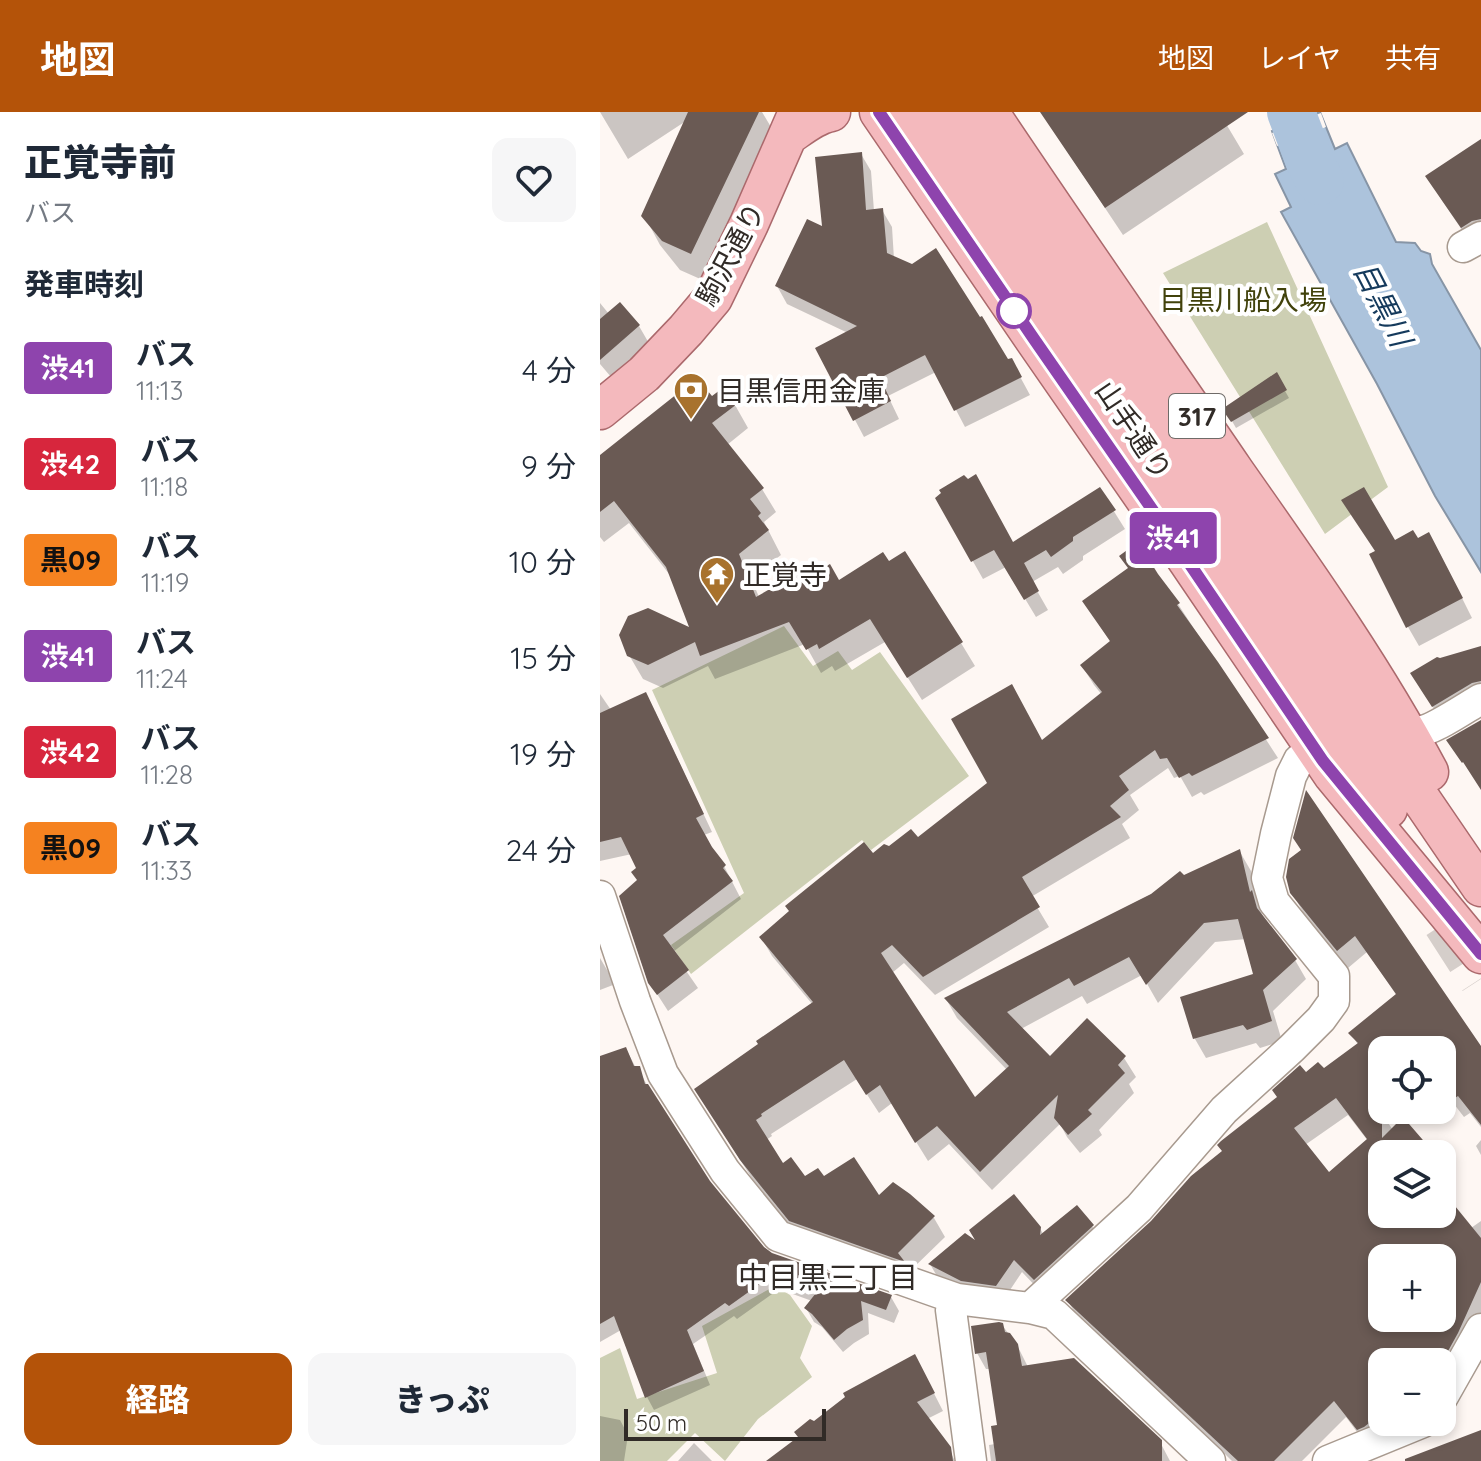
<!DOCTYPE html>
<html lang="ja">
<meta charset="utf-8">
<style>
body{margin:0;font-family:Quicksand,"Noto Sans JP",sans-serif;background:#f6f6f7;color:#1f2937;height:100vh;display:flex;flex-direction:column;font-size:30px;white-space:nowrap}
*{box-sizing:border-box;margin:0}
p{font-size:26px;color:#747a83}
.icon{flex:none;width:44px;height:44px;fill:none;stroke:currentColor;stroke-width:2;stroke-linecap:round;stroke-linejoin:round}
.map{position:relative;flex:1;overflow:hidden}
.panel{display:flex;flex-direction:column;background:#fff;width:600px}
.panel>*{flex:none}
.badge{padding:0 16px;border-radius:6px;font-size:28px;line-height:52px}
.controls{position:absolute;left:768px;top:924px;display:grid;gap:16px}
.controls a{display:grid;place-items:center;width:88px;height:88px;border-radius:16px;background:#fff;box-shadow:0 4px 12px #0003;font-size:40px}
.scale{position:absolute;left:24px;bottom:20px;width:202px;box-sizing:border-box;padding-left:8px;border:4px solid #312b27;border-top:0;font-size:22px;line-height:28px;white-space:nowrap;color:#312b27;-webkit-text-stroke:6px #fff;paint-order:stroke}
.map>.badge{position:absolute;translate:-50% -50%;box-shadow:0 0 0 4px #fff}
h2{padding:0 24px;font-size:30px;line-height:72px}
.round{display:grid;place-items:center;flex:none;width:84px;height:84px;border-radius:16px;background:#f6f6f7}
.head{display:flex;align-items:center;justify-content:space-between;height:136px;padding:0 24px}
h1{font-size:38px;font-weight:800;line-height:60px}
.button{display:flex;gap:16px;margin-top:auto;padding:16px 24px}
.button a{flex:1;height:92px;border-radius:16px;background:#b45309;color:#fff;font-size:32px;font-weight:800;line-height:92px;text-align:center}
.button a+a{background:#f6f6f7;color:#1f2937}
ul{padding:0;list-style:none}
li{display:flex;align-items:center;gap:24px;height:96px;padding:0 24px}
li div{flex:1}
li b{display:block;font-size:30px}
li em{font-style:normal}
li .badge{min-width:88px;font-weight:700;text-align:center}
header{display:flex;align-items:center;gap:48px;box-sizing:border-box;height:112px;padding:0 40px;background:#b45309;color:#fff}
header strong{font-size:38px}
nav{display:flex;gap:44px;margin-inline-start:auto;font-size:28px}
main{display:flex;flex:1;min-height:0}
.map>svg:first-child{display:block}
.green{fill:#cdcfb3}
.water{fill:#acc3dc;stroke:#8795a6;stroke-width:2}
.pier{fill:#fef7f3}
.shadow{fill:#0003;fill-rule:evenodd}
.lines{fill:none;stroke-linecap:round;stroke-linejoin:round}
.river{stroke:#acc3dc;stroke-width:48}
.building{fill:#6a5a54;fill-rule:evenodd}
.highway-tunnel{stroke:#d5ceca;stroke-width:44;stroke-dasharray:44 22;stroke-linecap:butt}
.minor-casing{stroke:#a89a8f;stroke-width:33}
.major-casing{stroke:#ab696c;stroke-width:41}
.minor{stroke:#fff;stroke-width:30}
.major{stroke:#f4b9bd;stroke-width:38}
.line-casing{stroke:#fff;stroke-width:18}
.line{stroke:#8e44ad;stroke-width:12}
.stop-dot{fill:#fff;stroke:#8e44ad;stroke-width:4}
.labels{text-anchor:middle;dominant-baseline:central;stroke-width:8;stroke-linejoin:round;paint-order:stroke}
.shield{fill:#fff;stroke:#6f6b68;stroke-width:2}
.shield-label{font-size:26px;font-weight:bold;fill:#312b27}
.street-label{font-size:28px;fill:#312b27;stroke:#fff}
.park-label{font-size:28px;fill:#41420b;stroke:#fff}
.poi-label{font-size:28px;fill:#312b27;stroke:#fff;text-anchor:start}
.water-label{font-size:30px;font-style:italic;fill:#153a5c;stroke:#fff}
.neighbourhood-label{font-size:30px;fill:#312b27;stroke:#fff}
</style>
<header>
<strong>地図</strong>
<nav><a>地図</a><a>レイヤ</a><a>共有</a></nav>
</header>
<main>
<section class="panel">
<div class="head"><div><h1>正覚寺前</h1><p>バス</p></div><a class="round"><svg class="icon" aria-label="heart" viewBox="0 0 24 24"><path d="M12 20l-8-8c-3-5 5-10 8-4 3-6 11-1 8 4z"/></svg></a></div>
<h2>発車時刻</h2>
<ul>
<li><span class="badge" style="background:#8e44ad;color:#fff">渋41</span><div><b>バス</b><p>11:13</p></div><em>4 分</em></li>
<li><span class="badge" style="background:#d7263d;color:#fff">渋42</span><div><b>バス</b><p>11:18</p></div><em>9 分</em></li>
<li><span class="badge" style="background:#f58220;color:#111">黒09</span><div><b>バス</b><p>11:19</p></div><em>10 分</em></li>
<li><span class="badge" style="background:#8e44ad;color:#fff">渋41</span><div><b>バス</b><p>11:24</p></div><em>15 分</em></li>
<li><span class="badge" style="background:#d7263d;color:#fff">渋42</span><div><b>バス</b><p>11:28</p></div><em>19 分</em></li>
<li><span class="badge" style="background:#f58220;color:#111">黒09</span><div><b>バス</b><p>11:33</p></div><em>24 分</em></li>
</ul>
<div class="button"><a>経路</a><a>きっぷ</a></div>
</section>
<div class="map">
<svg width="881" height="1349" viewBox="0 0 881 1349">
<rect width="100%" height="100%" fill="#fef7f3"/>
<!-- green -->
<path class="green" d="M 667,110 L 788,375 L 725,422 L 563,161 Z
M 184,514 L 213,554 L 238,539 L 252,558 L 280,540 L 369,664 L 271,738 L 262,728 L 91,862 L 71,833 L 144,781 L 52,578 Z
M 175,1174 L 190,1183 L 212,1214 L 200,1246 L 212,1265 L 158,1307 L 125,1349 L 95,1321 L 67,1349 L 0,1349 L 0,1246 L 20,1236 L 37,1287 L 117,1261 L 102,1214 Z"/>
<!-- water -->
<path class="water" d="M 720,0 L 735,37 L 747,31 L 796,130 L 815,131 L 821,139 L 830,142 L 832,152 L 881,238 L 881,460 L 835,384 L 777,272 L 681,100 L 691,95 L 675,62 L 686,57 L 672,19 Z"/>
<!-- pier -->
<path class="pier" d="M 721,1 L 726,15 L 677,34 L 672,21 Z"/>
<!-- shadow -->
<path class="shadow" d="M 0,0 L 162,0 L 177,25 L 107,170 L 80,158 L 60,133 L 44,103 L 86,9 L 28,47 Z
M 441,0 L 619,0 L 644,42 L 523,123 Z
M 881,29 L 881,138 L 877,140 L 843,90 L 828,65 Z
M 261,42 L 271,59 L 274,99 L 282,98 L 292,115 L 294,147 L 407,249 L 411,248 L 430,283 L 365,315 L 336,260 L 288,284 L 299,307 L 264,325 L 255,308 L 248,221 L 187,192 L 177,174 L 224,118 Z
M 0,191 L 9,202 L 39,214 L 54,240 L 17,272 L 0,252 Z
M 676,263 L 689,286 L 636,316 L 625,297 Z
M 112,287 L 135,293 L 148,316 L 127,333 L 162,377 L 176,400 L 164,410 L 181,443 L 151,466 L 159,485 L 214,464 L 238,471 L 361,531 L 375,554 L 322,588 L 285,530 L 235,559 L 232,554 L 221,561 L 205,532 L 115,567 L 108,554 L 63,576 L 43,567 L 29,543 L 93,519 L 73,467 L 29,411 L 4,430 L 0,425 L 0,346 Z
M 500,377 L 525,417 L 483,444 L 483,448 L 463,462 L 458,455 L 432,470 L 448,498 L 436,505 L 406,455 L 383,467 L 337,386 L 413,433 Z
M 795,430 L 840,442 L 872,506 L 819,534 L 808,515 Z
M 484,489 L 578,492 L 678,646 L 604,683 L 601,680 L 592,685 L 580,664 L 574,666 L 568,656 L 530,683 L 539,698 L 522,712 L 530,726 L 431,785 L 449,815 L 335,883 L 304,851 L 292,861 L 374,988 L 407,958 L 357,906 L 346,887 L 583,766 L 640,740 L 651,759 L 658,793 L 665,809 L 695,848 L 706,867 L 673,899 L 682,929 L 660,936 L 656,931 L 606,946 L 595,927 L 582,887 L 655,863 L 646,827 L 615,830 L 558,891 L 542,863 L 487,892 L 482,884 L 421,917 L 450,947 L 524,946 L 536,965 L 529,972 L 534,981 L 499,1018 L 502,1023 L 480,1041 L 467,1025 L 460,1012 L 392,1078 L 349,1032 L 328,1049 L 292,991 L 279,1001 L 257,967 L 171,1022 L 172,1024 L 166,1028 L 182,1054 L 205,1067 L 223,1067 L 278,1086 L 309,1084 L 334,1106 L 345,1125 L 309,1160 L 202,1128 L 153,1068 L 108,997 L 213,893 L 172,844 L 161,825 L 273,744 L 289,736 L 318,728 L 502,583 L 494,573 L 482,554 L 511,531 Z
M 881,536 L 881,586 L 842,609 L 821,577 Z
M 0,582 L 11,598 L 55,599 L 112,720 L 104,723 L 124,754 L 141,787 L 73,840 L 98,876 L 68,899 L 50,871 L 39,757 L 32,742 L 0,749 Z
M 691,749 L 881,938 L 881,1015 L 870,1001 L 864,1005 L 847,983 L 844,985 L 842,983 L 842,938 L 782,938 L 782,986 L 775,992 L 793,1018 L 832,1042 L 782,1042 L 782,1102 L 842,1102 L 842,1081 L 871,1116 L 881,1109 L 881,1209 L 842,1281 L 842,1250 L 782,1250 L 782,1310 L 804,1310 L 768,1335 L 746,1305 L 702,1349 L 632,1349 L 625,1342 L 624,1343 L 478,1206 L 468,1189 L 705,963 L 724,959 L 758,933 L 751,921 L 797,884 L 767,840 L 748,856 L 703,800 L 692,781 ZM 748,1003 L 768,1029 L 729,1063 L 705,1033 ZM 782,1146 L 842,1146 L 842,1206 L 782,1206 Z
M 0,846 L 10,863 L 13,873 L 0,878 Z
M 26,937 L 36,956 L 38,956 L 49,977 L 108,1070 L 163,1137 L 171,1143 L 291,1185 L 299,1199 L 294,1211 L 268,1201 L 269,1222 L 254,1231 L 243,1240 L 222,1215 L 214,1210 L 206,1196 L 212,1189 L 179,1177 L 137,1207 L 134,1204 L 93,1232 L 110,1273 L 54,1298 L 47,1285 L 21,1218 L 0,1230 L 0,946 Z
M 881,1028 L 881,1043 L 876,1034 Z
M 842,1056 L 849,1067 L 842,1073 Z
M 492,1114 L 500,1128 L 442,1181 L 422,1160 L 404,1187 L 338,1166 L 330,1152 L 440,1116 L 443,1122 Z
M 402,1213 L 417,1233 L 428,1255 L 560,1330 L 570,1349 L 391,1349 L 389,1333 L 395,1332 L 399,1315 L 390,1257 L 386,1257 L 377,1241 Z
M 324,1262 L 343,1299 L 327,1307 L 345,1330 L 355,1349 L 169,1349 L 214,1312 Z
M 0,1304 L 20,1308 L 28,1323 L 24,1349 L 0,1349 Z
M 94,1331 L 112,1349 L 78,1349 Z"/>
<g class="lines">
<!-- river -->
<path class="river" d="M 691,0 L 710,50 L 720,69"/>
</g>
<!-- building -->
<path class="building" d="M 88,0 L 159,0 L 91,142 L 62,129 L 41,104 Z
M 440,0 L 648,0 L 505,96 Z
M 881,27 L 881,107 L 872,109 L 861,116 L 825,64 Z
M 262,40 L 266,98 L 283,96 L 287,141 L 312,152 L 336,136 L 380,205 L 382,204 L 408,247 L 412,246 L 422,265 L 354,299 L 325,243 L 280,266 L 291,289 L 253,309 L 215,236 L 257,214 L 175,174 L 207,107 L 222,114 L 215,45 Z
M 20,190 L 40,213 L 0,248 L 0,207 Z
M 677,260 L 687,278 L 631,310 L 622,297 Z
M 97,266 L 112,284 L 124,275 L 137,292 L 112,311 L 164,376 L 150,387 L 161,401 L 158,404 L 169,418 L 139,442 L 156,485 L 210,454 L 215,461 L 230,452 L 239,468 L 283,440 L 289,449 L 305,439 L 363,530 L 307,566 L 270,507 L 219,537 L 217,532 L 206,538 L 189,510 L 100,544 L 95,530 L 48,553 L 27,544 L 19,523 L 28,504 L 48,496 L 89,515 L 66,455 L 14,389 L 0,400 L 0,343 Z
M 376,362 L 413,430 L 500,375 L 516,398 L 473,425 L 473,429 L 451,445 L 446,438 L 424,451 L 439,479 L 424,488 L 394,438 L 371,450 L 335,386 L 341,381 L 339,378 L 364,363 L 368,367 Z
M 764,375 L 795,428 L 813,418 L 818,426 L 829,420 L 863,486 L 806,516 L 769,442 L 775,439 L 741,388 Z
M 538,430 L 558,462 L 580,491 L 577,493 L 618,550 L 669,626 L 592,664 L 589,661 L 579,666 L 567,646 L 560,647 L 555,638 L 519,664 L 529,678 L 510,694 L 521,705 L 422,765 L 440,795 L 323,865 L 292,833 L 281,841 L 375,985 L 409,954 L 344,886 L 551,782 L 580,759 L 584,763 L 640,737 L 650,780 L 652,778 L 657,796 L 697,847 L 663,878 L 672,909 L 647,918 L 643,913 L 593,927 L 580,885 L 653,862 L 638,807 L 604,811 L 546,873 L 529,845 L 474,874 L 469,866 L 407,900 L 450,944 L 487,906 L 526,944 L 518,953 L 525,961 L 488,998 L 492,1002 L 468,1023 L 454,1006 L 458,983 L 380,1060 L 337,1014 L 315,1031 L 280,973 L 266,983 L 244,948 L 161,1002 L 162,1004 L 156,1008 L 183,1051 L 191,1045 L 205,1064 L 218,1056 L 224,1064 L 254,1045 L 279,1083 L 293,1070 L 310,1082 L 335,1104 L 298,1141 L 305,1150 L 189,1109 L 140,1048 L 94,977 L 158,932 L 156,929 L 213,890 L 159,825 L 189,799 L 185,794 L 264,730 L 273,741 L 284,732 L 289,734 L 311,717 L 318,725 L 387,671 L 351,607 L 412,572 L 442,628 L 502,580 L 480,553 L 510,529 L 482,489 L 528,456 L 519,444 Z
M 881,534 L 881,569 L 872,571 L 832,595 L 810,561 L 837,545 L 840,546 Z
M 46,580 L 104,702 L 96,706 L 112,735 L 126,753 L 123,756 L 133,769 L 63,823 L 89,858 L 57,883 L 48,871 L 19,784 L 37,768 L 31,760 L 36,756 L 21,725 L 0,730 L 0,601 Z
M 881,608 L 881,678 L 863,650 L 862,651 L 846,628 Z
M 706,678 L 881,934 L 881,1013 L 858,984 L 852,988 L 842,975 L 842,938 L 782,938 L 782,1026 L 803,1005 L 835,1042 L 782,1042 L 782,1102 L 842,1102 L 842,1078 L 881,1126 L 881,1170 L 858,1221 L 842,1250 L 782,1250 L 782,1301 L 764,1315 L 757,1318 L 734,1289 L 674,1349 L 638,1349 L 465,1188 L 551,1109 L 591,1064 L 622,1039 L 617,1033 L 621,1029 L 677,985 L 672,978 L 700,953 L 706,960 L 718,950 L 724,956 L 758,931 L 748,921 L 796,882 L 755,824 L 737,839 L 690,781 L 686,765 L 689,747 L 701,738 L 693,726 ZM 736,986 L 767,1027 L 729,1060 L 694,1016 ZM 782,1146 L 842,1146 L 842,1206 L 782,1206 Z
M 26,935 L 34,954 L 40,954 L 45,972 L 48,972 L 110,1069 L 164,1135 L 172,1141 L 292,1183 L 286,1198 L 261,1189 L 263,1208 L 247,1217 L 234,1228 L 212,1202 L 204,1196 L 216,1181 L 171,1164 L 129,1194 L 125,1191 L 87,1218 L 104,1259 L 45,1286 L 14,1204 L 0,1212 L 0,944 Z
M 414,1082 L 441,1115 L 440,1123 L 477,1093 L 494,1113 L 434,1168 L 414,1148 L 396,1174 L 361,1169 L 328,1152 L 365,1121 L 375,1128 L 369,1118 Z
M 399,1210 L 403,1211 L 405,1220 L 410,1221 L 418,1232 L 422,1254 L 474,1246 L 562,1328 L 562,1349 L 396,1349 L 391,1314 L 397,1313 L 386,1240 L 375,1242 L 371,1214 Z
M 315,1242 L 335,1281 L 317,1290 L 351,1335 L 353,1349 L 166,1349 L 198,1325 L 194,1320 L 210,1307 L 214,1309 L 245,1285 L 243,1281 Z
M 881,1318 L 881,1349 L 805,1349 L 805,1347 Z"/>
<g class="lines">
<!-- highway-tunnel -->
<path class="highway-tunnel" d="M 845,811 L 881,867"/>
<defs>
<path id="minor" d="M 863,135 L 881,125
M 802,609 C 807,614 812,619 818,619 C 831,620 868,594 881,587
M 0,784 L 35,889 L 63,962 L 125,1059 L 178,1124 L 357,1187 L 430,1196
M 357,1187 L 351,1198 L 371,1349
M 842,1286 L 881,1217
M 610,1349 L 454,1202 L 430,1196 L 539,1096 L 624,998 L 692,936 L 721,907 L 734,889 L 734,864 L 674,790 L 667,766 L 676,722 L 691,664 L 699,648 L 714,636
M 728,1349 L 823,1310"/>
<path id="major" d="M 279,0 L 434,227 L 581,439 L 733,663 L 881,842
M 317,0 L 605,423 L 788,697
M 352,0 L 881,775
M 389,0 C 470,121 553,240 635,360 C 703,457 773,555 829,660
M 189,23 C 202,14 215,3 231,0
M 0,298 L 44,262 L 86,218 L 113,186 L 149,112 L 198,0"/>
</defs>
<!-- minor casing -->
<use href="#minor" class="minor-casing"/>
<!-- major casing -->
<use href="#major" class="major-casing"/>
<!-- minor -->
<use href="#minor" class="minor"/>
<!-- major -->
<use href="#major" class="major"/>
</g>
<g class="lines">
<defs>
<path id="line" d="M 279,0 L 434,227 L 581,439 L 723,649 L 881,842"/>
</defs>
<!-- line casing -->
<use href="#line" class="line-casing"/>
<!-- line -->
<use href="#line" class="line"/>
</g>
<!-- icons -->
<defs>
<symbol id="bank-pin" viewBox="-11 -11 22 30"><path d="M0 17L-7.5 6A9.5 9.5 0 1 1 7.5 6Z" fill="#a8722d" stroke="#fff"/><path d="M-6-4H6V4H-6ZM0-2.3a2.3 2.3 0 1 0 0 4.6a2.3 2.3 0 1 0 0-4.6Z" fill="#fff"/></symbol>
<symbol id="temple-pin" viewBox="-11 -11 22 30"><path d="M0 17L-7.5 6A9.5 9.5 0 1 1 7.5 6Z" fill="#a8722d" stroke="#fff"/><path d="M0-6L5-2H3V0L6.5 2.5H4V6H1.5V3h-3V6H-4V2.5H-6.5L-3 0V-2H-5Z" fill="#fff"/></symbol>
</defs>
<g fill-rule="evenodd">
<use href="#bank-pin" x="71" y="258" width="40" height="54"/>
<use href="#temple-pin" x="97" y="442" width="40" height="54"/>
</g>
<!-- markers -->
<circle class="stop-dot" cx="414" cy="199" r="16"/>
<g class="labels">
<!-- shield labels -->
<rect class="shield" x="569" y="282" width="56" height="44" rx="6"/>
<g class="shield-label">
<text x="597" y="304">317</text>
</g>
<!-- street labels -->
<g class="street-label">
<text transform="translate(130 142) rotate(-62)">駒沢通り</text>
<text transform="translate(534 318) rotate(56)">山手通り</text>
</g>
<!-- park labels -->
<g class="park-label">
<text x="643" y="187">目黒川船入場</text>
</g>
<!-- poi labels -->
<g class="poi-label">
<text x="117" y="278">目黒信用金庫</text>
<text x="143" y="462">正覚寺</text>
</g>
<!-- water labels -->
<g class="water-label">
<text transform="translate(783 192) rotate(63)">目黒川</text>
</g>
<!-- neighbourhood labels -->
<g class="neighbourhood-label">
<text x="228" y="1165">中目黒三丁目</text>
</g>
</g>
</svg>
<div class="controls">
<a><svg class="icon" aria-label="locate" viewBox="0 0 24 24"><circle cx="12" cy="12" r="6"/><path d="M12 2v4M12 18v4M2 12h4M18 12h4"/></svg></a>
<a><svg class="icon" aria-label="layers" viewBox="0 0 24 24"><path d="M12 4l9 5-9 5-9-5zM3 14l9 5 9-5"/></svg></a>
<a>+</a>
<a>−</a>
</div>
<div class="scale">50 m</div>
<b class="badge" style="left:573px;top:426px;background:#8e44ad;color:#fff">渋41</b>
</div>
</main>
